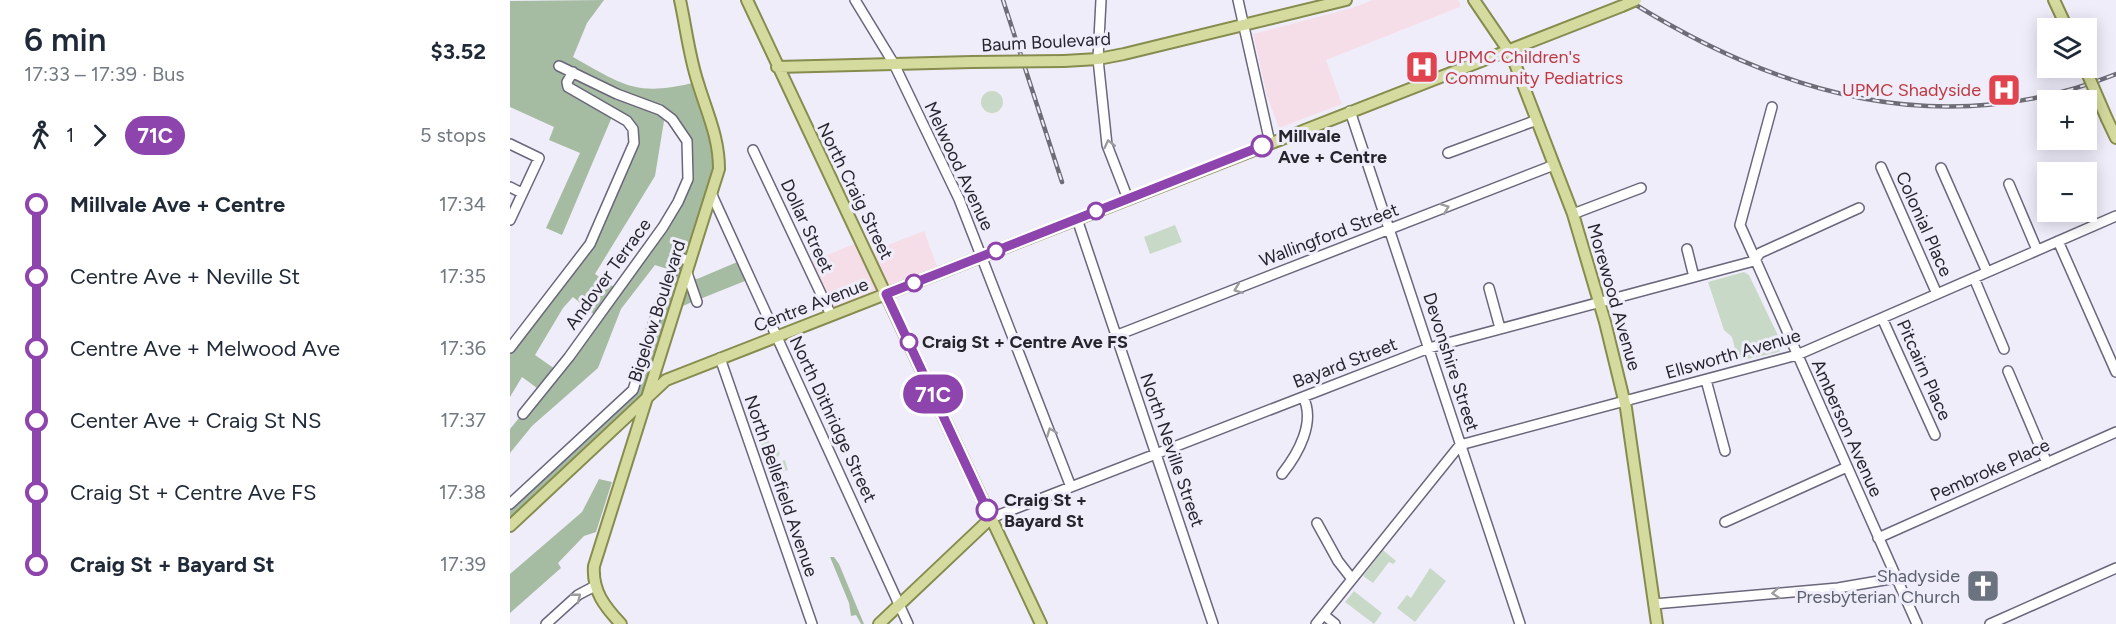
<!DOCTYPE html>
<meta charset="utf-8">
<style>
body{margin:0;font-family:Figtree,sans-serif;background:#f2f2f3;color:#1f2937;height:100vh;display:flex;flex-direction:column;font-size:22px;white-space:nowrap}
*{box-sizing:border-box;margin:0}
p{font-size:20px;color:#747a83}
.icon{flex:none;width:33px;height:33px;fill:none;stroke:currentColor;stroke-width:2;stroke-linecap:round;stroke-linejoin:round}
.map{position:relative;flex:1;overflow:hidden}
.drawer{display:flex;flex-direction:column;background:#fff;width:510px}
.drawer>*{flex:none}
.badge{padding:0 12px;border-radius:20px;font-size:21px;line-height:39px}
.buttons{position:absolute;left:1527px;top:18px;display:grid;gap:12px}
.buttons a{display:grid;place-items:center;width:60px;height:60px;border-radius:0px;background:#fff;box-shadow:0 3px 15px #0003;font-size:30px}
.map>.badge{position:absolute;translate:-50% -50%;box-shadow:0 0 0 3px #fff}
.legs{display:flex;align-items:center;gap:9px;height:66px;padding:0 24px;font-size:20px}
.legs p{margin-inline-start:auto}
.overview{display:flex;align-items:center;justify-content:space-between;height:102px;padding:0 24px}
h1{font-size:33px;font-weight:600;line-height:45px}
ul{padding:0 24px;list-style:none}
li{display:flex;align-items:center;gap:21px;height:72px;font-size:22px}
li i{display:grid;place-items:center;width:9px;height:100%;margin:0 8px;background:currentColor}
li i::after{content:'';width:15px;height:15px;margin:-8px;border:4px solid;border-radius:50%;background:#fff}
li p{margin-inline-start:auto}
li:first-child i{background:linear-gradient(#0000 50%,currentColor 0)}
li:last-child i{background:linear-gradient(currentColor 50%,#0000 0)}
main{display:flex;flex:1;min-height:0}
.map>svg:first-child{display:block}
.commercial{fill:#f6dee8}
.green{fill:#c9d9c7}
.forest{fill:#a6bca2;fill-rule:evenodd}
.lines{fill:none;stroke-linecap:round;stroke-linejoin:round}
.minor-casing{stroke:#6a667b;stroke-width:12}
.major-casing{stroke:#868c4e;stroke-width:14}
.minor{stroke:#fff;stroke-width:9}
.major{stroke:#d5db9f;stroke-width:10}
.rail-casing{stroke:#6e6c76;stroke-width:4.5}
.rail{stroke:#f0edfb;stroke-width:2;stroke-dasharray:7;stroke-linecap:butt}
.major-bridge-casing{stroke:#868c4e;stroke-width:14;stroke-linecap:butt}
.major-bridge{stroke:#d5db9f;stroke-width:10}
.oneway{stroke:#9d9da0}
.line-1-casing{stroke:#fff;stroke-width:14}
.line-1{stroke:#8e44ad;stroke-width:9}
.stop-1-dot{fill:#fff;stroke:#8e44ad;stroke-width:3}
.labels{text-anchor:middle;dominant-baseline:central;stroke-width:6;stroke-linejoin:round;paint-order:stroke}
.street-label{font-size:18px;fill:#26252d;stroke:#f0edfb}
.health-label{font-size:18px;fill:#be3a42;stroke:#f0edfb;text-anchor:start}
.stop-label{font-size:18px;font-weight:bold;fill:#26252d;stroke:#f0edfb;text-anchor:start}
.worship-label{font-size:18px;fill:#5b616d;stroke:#f0edfb;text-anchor:end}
</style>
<main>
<section class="drawer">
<div class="overview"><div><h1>6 min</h1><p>17:33 – 17:39 · Bus</p></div><b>$3.52</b></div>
<div class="legs"><svg class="icon" aria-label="walk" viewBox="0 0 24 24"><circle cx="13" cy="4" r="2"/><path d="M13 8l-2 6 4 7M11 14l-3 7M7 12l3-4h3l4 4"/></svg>1<svg class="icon" aria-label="forward" viewBox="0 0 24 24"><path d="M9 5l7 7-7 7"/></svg><b class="badge" style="background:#8e44ad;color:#fff">71C</b><p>5 stops</p></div>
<ul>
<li><i style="color:#8e44ad"></i><b>Millvale Ave + Centre</b><p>17:34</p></li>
<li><i style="color:#8e44ad"></i><span>Centre Ave + Neville St</span><p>17:35</p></li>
<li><i style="color:#8e44ad"></i><span>Centre Ave + Melwood Ave</span><p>17:36</p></li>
<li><i style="color:#8e44ad"></i><span>Center Ave + Craig St NS</span><p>17:37</p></li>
<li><i style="color:#8e44ad"></i><span>Craig St + Centre Ave FS</span><p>17:38</p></li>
<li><i style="color:#8e44ad"></i><b>Craig St + Bayard St</b><p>17:39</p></li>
</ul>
</section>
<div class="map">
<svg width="1606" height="624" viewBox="0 0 1606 624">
<rect width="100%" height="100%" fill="#f0edfb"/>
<!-- commercial -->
<path class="commercial" d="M 863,0 L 948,0 L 950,3 L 950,7 L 816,60 L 832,104 L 769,128 L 757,96 L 743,34 L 842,8 Z
M 414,231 L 427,266 L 383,283 L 377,294 L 321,315 L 296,264 L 351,241 L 357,253 Z"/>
<!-- green -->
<path class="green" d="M471 102a11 11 0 1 1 22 0a11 11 0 1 1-22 0Z
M 665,225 L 672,242 L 640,254 L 634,237 Z
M 1234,272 L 1239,275 L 1272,344 L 1269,352 L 1228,361 L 1222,337 L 1214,330 L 1198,282 Z
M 323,427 L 336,450 L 332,453 L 328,451 L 317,428 Z
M 258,440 L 270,453 L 268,457 L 258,457 L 259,464 L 267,459 L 268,462 L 275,460 L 278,470 L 262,475 L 251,445 Z
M 873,550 L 886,561 L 883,564 L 879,562 L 863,583 L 853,576 Z
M 920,568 L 936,581 L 905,622 L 887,608 L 897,595 L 901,598 Z
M 844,591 L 872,613 L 864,624 L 835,602 Z"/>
<!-- forest -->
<path class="forest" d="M 94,0 L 77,23 L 63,57 C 115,86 126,97 187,82 L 209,148 L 178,276 L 187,279 L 232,260 L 240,279 L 165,309 L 136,399 L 0,526 L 0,504 L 118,396 L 163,271 L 145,265 L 111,309 L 88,368 L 22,426 L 0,453 L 0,429 L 31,391 L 12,377 L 0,397 L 0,349 L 80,244 L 124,143 L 123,129 L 104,112 L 52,235 L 36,228 L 70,153 L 39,140 L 44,127 L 0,107 L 0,1 ZM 155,115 L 179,150 L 174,190 L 107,289 L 85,274 L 145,176 ZM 63,297 L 87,317 L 48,371 L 25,355 L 53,308 Z
M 89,479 L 102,482 L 86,532 L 74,536 L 48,563 L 51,568 L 0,613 L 0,574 L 72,512 Z
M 320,557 L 324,557 L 329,564 L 354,624 L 351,624 L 346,615 L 341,616 L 339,603 Z"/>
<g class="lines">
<defs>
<path id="minor" d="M 345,0 L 384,64 L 449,199 L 561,487
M 591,0 L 588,59 L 597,145 L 618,199
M 728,0 L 760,143
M 1262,107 L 1230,225 L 1407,624
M 840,111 L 1010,624
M 0,144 L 29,158 L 0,220
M 243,150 L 321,315
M 938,153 L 1027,120
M 1371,167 L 1427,294
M 1431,168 L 1477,272
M 1499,184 L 1527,250
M 0,187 L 12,193
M 202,195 L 398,624
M 1063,214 L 1131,188
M 567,219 L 703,624
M 1548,241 L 1606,372
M 1177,249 L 1184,277
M 177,273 L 187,302
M 1464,278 L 1494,349
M 979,288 L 990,328
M 1372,318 L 1425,435
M 605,336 L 1044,165
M 0,348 L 80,244 L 124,143 L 123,129 L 117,121 L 58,87 L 57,82 L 63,72
M 210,358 L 302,624
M 1498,371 L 1537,463
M 1196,380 L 1215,451
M 13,414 L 59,357 L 153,227 L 168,202 L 178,179 L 177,141 L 162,119 L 150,110 L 107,94 L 49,66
M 772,474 C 788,454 806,422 793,397
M 0,504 L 123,390 L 148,309 L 167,260 L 170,258 L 180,261
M 481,518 L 919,348 L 1244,261 L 1250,253 L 1349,208
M 1215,522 L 1337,467
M 807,523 L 828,561 L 842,579
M 1368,538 L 1606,432
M 1144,604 L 1328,588 L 1386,578
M 814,615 L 825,624
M 36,624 L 68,595 L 85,586
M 806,624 L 950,445 L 1287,355 L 1606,216
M 1480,624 L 1606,568"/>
<path id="major" d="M 237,0 L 531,624
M 964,0 L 1002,56 L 1063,214 L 1095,322 L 1116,408 L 1147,624
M 1544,0 L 1557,28
M 554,61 L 588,59 L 614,54 L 836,0
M 267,67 L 462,62
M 1597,119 L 1606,138
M 0,526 L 156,380 L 1112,6
M 111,624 C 95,607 82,591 84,566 L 209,169 C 209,137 197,113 188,83 C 179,56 176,27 170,0
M 369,624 L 481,518"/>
</defs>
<!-- minor casing -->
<use href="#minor" class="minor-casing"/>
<!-- major casing -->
<use href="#major" class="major-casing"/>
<!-- minor -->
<use href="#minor" class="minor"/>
<!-- major -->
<use href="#major" class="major"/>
<defs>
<path id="rail" d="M 493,0 L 552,182
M 1118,0 C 1269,95 1432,143 1606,74"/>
</defs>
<!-- rail casing -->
<use href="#rail" class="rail-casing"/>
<!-- rail -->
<use href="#rail" class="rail"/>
<defs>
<path id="major-bridge" d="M 1112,6 L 1126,0
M 462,62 L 554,61
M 1575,68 L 1597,119"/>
</defs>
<!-- major-bridge casing -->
<use href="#major-bridge" class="major-bridge-casing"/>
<!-- major-bridge -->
<use href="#major-bridge" class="major-bridge"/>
</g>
<!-- one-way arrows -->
<defs><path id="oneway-chevron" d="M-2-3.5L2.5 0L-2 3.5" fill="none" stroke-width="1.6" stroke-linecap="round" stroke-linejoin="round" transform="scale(1.5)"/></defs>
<g class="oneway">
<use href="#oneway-chevron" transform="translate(599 144) rotate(-103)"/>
<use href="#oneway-chevron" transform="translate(935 208) rotate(-21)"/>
<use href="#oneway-chevron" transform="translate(728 289) rotate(159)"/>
<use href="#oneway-chevron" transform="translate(541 432) rotate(-111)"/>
<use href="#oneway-chevron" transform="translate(1266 593) rotate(175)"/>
<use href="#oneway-chevron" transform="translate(67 597) rotate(-38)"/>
</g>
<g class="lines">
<defs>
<path id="line-1" d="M 477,510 L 376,294 L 752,146"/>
</defs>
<!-- line-1 casing -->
<use href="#line-1" class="line-1-casing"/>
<!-- line-1 -->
<use href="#line-1" class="line-1"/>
</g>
<!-- icons -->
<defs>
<symbol id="hospital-square" viewBox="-11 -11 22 22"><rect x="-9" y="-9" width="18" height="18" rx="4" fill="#e0444e" stroke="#f0edfb"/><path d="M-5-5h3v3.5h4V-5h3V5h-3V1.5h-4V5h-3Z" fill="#fff"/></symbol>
<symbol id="church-square" viewBox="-11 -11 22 22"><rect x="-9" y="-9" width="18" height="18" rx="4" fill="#6b7280" stroke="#f0edfb"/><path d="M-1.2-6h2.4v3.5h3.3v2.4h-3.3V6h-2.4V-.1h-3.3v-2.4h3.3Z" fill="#fff"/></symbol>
</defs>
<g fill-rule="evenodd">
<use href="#hospital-square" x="893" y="48" width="38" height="38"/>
<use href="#hospital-square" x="1475" y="71" width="38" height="38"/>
<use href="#church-square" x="1454" y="567" width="38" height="38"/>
</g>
<!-- markers -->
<g class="stop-1-dot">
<circle cx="752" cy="146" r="10"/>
<circle cx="586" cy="211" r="8"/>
<circle cx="486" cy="251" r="8"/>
<circle cx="404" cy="283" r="8"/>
<circle cx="399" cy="342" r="8"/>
<circle cx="477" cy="510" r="10"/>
</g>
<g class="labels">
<!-- street labels -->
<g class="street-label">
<text transform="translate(536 42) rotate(-3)">Baum Boulevard</text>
<text transform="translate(449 166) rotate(65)">Melwood Avenue</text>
<text transform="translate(345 191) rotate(64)">North Craig Street</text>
<text transform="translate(1414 224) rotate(66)">Colonial Place</text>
<text transform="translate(297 226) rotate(65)">Dollar Street</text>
<text transform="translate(819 235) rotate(-21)">Wallingford Street</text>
<text transform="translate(98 274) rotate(-54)">Andover Terrace</text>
<text transform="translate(1104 297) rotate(74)">Morewood Avenue</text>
<text transform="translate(301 305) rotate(-21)">Centre Avenue</text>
<text transform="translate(147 311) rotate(-72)">Bigelow Boulevard</text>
<text transform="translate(1223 354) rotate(-16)">Ellsworth Avenue</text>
<text transform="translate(941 362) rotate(72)">Devonshire Street</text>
<text transform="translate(835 363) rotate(-21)">Bayard Street</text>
<text transform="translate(1414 370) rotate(66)">Pitcairn Place</text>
<text transform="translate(323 419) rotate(65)">North Dithridge Street</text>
<text transform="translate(1337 428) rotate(66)">Amberson Avenue</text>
<text transform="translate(662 450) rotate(71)">North Neville Street</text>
<text transform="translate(1480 470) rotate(-24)">Pembroke Place</text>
<text transform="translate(271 486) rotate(71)">North Bellefield Avenue</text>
</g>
<!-- health labels -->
<g class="health-label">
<text x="935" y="57">UPMC Children's<tspan x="935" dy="21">Community Pediatrics</tspan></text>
<text x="1471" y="90" text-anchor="end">UPMC Shadyside</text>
</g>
<!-- stop labels -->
<g class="stop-label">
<text x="768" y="136">Millvale<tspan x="768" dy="21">Ave + Centre</tspan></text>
<text x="412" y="342">Craig St + Centre Ave FS</text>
<text x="494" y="500">Craig St +<tspan x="494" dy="21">Bayard St</tspan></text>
</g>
<!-- worship labels -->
<g class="worship-label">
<text x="1450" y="576">Shadyside<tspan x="1450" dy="21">Presbyterian Church</tspan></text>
</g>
</g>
</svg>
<div class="buttons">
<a><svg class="icon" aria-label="layers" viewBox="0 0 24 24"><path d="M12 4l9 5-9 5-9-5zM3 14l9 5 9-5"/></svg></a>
<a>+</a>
<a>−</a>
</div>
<b class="badge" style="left:423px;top:394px;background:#8e44ad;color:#fff">71C</b>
</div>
</main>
